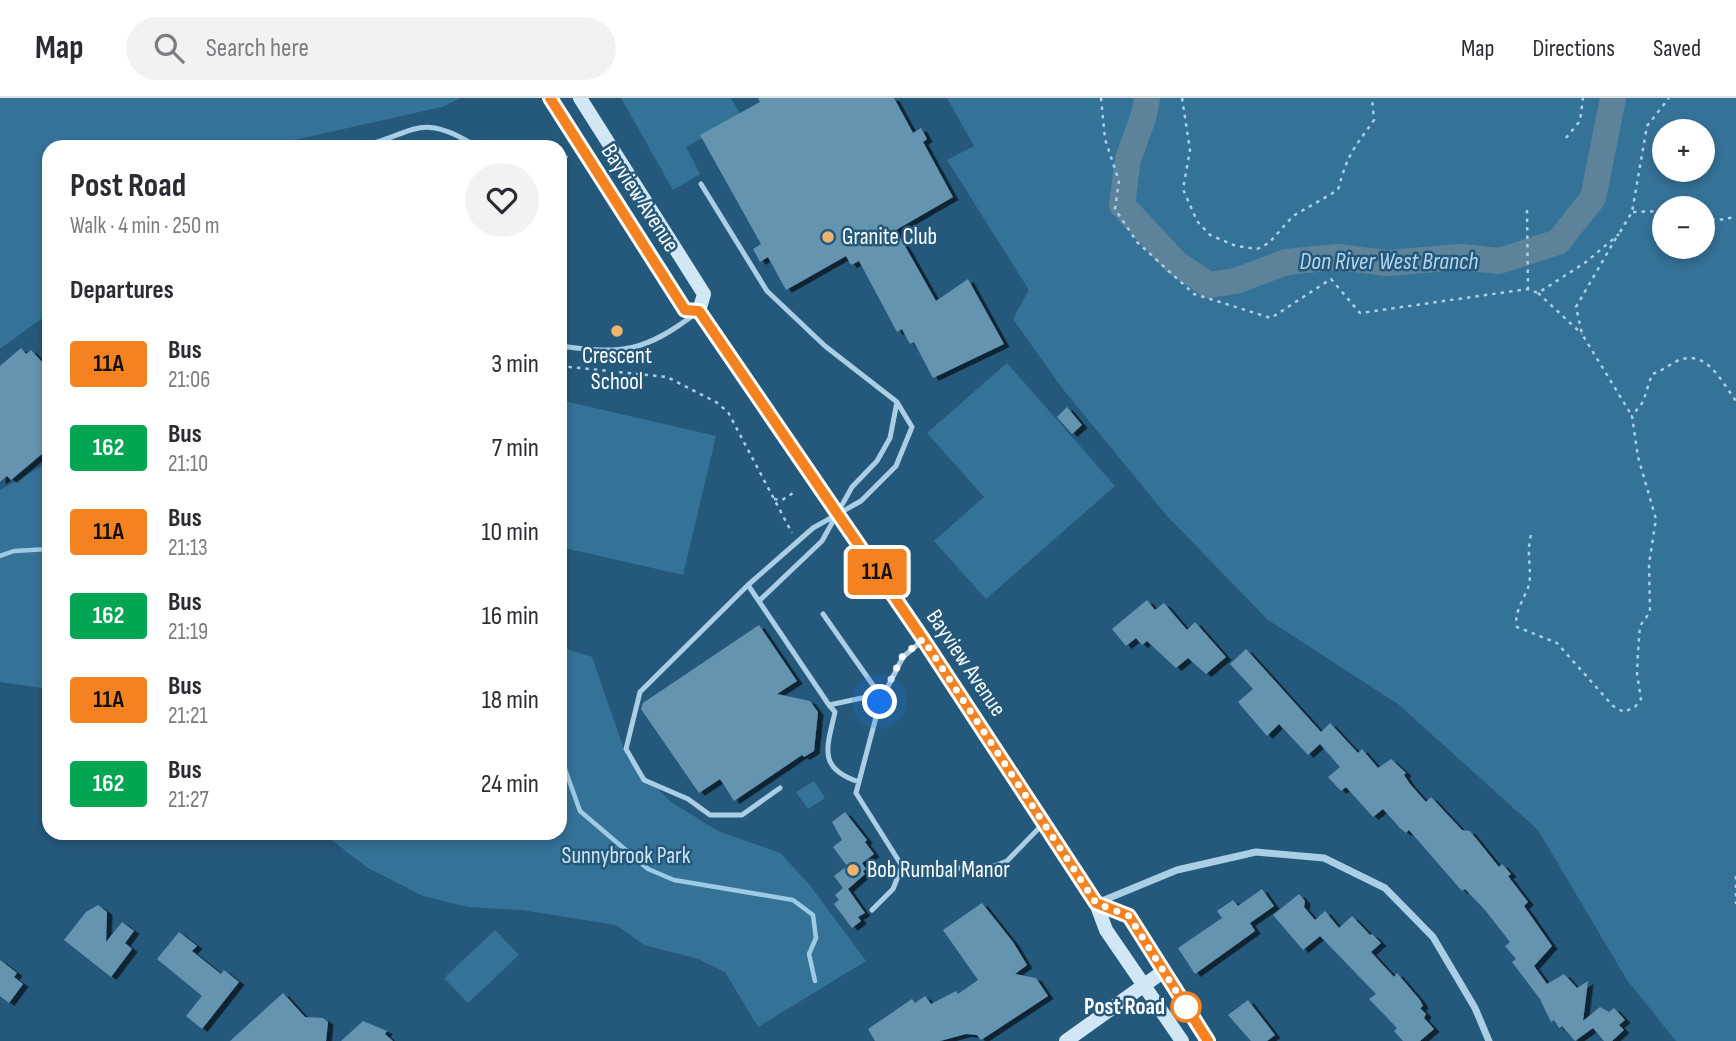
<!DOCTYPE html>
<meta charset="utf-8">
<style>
body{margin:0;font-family:"Sofia Sans Condensed",sans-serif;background:#f2f2f3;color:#2b2b33;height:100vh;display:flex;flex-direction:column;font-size:26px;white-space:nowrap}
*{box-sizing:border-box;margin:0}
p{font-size:23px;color:#7c7c81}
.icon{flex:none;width:38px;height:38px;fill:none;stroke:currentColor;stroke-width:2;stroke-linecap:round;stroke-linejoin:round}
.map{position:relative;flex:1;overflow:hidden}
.drawer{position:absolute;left:42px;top:42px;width:525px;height:700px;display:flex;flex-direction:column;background:#fff;border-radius:21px;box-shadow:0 4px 10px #0003}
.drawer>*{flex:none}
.badge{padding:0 14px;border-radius:5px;font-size:24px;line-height:46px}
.controls{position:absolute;left:1652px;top:21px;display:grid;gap:14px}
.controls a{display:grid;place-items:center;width:63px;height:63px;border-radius:50%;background:#fff;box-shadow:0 4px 10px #0003;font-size:35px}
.you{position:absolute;width:35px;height:35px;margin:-18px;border:5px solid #fff;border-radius:50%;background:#1a73e8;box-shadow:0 0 0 10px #1a73e833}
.map>.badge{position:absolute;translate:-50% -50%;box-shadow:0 0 0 4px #fff}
h2{padding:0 28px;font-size:26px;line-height:63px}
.round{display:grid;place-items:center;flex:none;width:74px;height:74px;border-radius:37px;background:#f2f2f3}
.overview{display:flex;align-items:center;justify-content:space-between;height:119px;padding:0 28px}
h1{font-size:33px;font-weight:700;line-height:52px}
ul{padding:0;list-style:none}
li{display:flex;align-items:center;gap:21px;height:84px;padding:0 28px}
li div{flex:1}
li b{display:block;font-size:26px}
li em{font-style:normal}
li .badge{min-width:77px;font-weight:700;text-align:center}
header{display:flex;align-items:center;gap:42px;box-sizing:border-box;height:98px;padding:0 35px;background:#fff;border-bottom:2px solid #e1e1e2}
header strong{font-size:33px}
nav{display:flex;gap:38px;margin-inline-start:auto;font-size:24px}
.search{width:490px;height:63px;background:#f2f2f3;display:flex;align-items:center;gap:18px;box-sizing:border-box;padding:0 24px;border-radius:38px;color:#7c7c81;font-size:26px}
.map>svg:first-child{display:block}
.green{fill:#357297;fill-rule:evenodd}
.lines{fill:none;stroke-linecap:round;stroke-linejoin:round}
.stream{stroke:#9dcae5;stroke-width:4.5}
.river{stroke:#5d839b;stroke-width:26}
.building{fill:#6594b1;filter:url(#shadow)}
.path{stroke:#a9cee5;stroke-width:2.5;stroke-dasharray:3.5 5;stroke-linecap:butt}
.lane{stroke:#a9cee5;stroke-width:5}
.street{stroke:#a9cee5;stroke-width:7}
.secondary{stroke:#d2e7f5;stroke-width:14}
.line-casing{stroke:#fff;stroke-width:16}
.line{stroke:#f58220;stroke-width:10}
.walk{stroke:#fff;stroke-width:7;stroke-dasharray:0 12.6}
.poi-dot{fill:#eeb46d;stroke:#25597c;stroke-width:2.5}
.stop-dot{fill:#fff;stroke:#f58220;stroke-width:3.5}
.labels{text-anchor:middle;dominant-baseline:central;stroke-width:5;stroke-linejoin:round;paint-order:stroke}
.street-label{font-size:23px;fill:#fff;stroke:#25597c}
.poi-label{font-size:23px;fill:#fff;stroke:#25597c;text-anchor:start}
.park-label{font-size:23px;fill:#cce4f4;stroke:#25597c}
.stop-label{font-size:23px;font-weight:bold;fill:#fff;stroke:#25597c;text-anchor:end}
.water-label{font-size:24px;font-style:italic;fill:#b4d7ed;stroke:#25597c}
</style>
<header>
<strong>Map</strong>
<div class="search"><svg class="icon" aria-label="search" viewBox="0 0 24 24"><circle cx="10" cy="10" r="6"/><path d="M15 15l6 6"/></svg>Search here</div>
<nav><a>Map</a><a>Directions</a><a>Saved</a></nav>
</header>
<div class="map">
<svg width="1736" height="943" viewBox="0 0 1736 943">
<defs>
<filter id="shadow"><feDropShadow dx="5.5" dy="3" stdDeviation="0" flood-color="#0009"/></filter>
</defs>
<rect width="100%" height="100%" fill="#25597c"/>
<!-- green -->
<path class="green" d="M 0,0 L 461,0 L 442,9 L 263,49 L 49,49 L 49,215 L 0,251 Z
M 621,0 L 731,0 L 741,18 L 686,49 L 700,76 L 673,92 Z
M 947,0 L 1736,0 L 1736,943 L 1676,943 L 1627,882 L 1538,732 L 1398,606 L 1268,522 L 1167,418 L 1062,290 L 1013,221 L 1029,192 L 947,62 L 974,48 ZM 1703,33 L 1703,72 L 1664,72 L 1664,33 ZM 1664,110 L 1703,110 L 1703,149 L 1664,149 Z
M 1007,265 L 1115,388 L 986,501 L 934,443 L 984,399 L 927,335 Z
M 560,302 L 716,338 L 683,477 L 560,449 Z
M 49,364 L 49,591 L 0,584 L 0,392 Z
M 560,549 L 592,559 L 627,660 L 671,704 L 718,733 L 780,755 L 809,786 L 866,863 L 758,929 L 725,874 L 698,861 L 644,847 L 616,827 L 522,812 L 468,809 L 423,798 L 368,770 L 322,735 L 560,735 Z
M 814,683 L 825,700 L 808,711 L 796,694 Z
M 495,832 L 519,857 L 468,905 L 444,880 Z"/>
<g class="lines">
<!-- stream -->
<path class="stream" d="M 0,458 L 14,453 L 49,451
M 560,657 L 580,713 L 648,771 L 674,782 L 793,802 L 813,817 L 816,840 L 809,856 L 815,883"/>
<!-- river -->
<path class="river" d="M 1147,0 L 1144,17 L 1128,61 L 1122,107 L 1176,165 L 1209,187 L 1236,183 L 1286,164 L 1337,159 L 1387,165 L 1461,159 L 1499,163 L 1558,144 L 1593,100 L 1613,0"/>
</g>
<!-- building -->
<path class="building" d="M 758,0 L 894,0 L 913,35 L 921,30 L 927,41 L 923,44 L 953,99 L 896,132 L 936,203 L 968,181 L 1004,246 L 933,280 L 914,244 L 910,246 L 902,231 L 897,234 L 859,163 L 851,167 L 846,158 L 786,192 L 768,159 L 760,164 L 753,151 L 761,146 L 700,37 L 760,4 Z
M 21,250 L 26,256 L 31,252 L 44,266 L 49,262 L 49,350 L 11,382 L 7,378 L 0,384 L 0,268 Z
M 1067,309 L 1082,327 L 1072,336 L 1057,319 Z
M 1147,502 L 1155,512 L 1164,505 L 1187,532 L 1195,524 L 1226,559 L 1206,576 L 1188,560 L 1176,570 L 1147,543 L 1142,547 L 1136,540 L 1126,548 L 1112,531 Z
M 759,527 L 797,583 L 777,596 L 810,603 L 818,614 L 814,653 L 804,659 L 802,657 L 734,703 L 720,681 L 699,695 L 641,611 L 643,605 Z
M 1246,551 L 1321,634 L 1330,625 L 1358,655 L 1362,651 L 1378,670 L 1391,661 L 1406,675 L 1404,677 L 1410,686 L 1426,704 L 1431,699 L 1462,732 L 1470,733 L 1499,769 L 1502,766 L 1511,776 L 1508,778 L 1528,804 L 1524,808 L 1552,848 L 1534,868 L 1547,886 L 1564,876 L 1577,890 L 1588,883 L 1583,923 L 1600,909 L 1609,914 L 1614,910 L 1625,922 L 1619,927 L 1624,932 L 1612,943 L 1604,943 L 1593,930 L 1575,943 L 1562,928 L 1559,930 L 1554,922 L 1551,924 L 1540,901 L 1512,864 L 1516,861 L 1505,848 L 1510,844 L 1485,812 L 1465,791 L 1462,793 L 1409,732 L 1406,735 L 1400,730 L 1383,711 L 1373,719 L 1346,689 L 1341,693 L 1328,679 L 1340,669 L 1320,646 L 1308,657 L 1279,626 L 1267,638 L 1238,604 L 1253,591 L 1230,566 Z
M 845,714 L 867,742 L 865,744 L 874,756 L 862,765 L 866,771 L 863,773 L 865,776 L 848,791 L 865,815 L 858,819 L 861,823 L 852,830 L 834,806 L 839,802 L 835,797 L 843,790 L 834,778 L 847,768 L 833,749 L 842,742 L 832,724 Z
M 1262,791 L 1274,808 L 1250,825 L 1255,833 L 1195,876 L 1178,850 L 1222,820 L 1217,813 L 1233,802 L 1238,808 Z
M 1299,796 L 1305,803 L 1304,809 L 1315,822 L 1325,813 L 1339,830 L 1352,818 L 1370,837 L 1372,836 L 1381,845 L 1371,854 L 1394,879 L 1397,875 L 1420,902 L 1423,908 L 1420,910 L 1426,916 L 1424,920 L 1434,931 L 1420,943 L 1403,943 L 1394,933 L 1397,930 L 1369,901 L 1376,896 L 1320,838 L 1303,852 L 1273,817 Z
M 982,805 L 1013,844 L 1027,867 L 1015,876 L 1036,880 L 1048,898 L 981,942 L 977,937 L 966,936 L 940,943 L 875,943 L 868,931 L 912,901 L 915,905 L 925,898 L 931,906 L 956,893 L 958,896 L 978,882 L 943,832 Z
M 98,807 L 107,814 L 106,844 L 122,824 L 134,833 L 125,845 L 132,851 L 111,879 L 64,842 L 86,814 Z
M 179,834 L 197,848 L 192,853 L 221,876 L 224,872 L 239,884 L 202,931 L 186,918 L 202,898 L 157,861 Z
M 0,862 L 17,875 L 14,879 L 23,886 L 9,905 L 0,898 Z
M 283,895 L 305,919 L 323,920 L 328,924 L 326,943 L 230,943 Z
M 1248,902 L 1275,937 L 1267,943 L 1251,943 L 1228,917 Z
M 363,923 L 387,933 L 385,936 L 393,943 L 341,943 Z"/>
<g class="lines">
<!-- path -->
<path class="path" d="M 1101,0 L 1105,41 L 1119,83 L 1115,111 L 1137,144 L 1194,196 L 1271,220 L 1331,181 L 1360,215 L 1528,191 L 1538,195 L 1586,164 L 1619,136
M 1182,0 L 1190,52 L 1183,91 L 1197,123 L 1210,137 L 1236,148 L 1257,151 L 1269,145 L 1293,118 L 1338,92 C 1348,55 1353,52 1374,22 L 1372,0
M 1566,40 L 1580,23 L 1583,0
M 560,77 L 567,57
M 1527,112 L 1528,191
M 1633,114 L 1664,113
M 1703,119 L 1718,122 L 1736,119
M 1620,134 L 1632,114 L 1647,28 L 1669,0
M 1616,140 L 1576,209 L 1582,236 L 1632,318
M 560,145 L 565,177 L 560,200
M 1538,195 L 1582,236
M 560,268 L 667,279 L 716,304 L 728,314 L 792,435
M 774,401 L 782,402 L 793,395
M 1531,437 C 1526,454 1532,471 1529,487 C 1525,500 1513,515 1517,529 L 1557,545 L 1613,608 L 1624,614 L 1635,609 L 1641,601 L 1637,576 L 1638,554 L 1640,528 L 1650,514 L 1649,466 L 1656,421 L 1638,359 L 1632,318 L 1643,304 L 1652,276 C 1663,273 1672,264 1682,261 C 1709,254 1723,286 1736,303
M 1736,778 L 1736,806"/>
<!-- lane -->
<path class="lane" d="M 351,49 C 411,43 414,8 477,49
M 701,86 L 767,193 L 825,248 L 897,304 L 912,329 L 896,368 L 861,403 L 813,430 L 748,487
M 560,248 C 622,257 647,253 696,215
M 759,503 L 822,443 L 852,389 L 877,363 L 890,340 L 897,304
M 823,516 L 882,600
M 923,542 L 903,559 L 880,604 L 856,695 L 902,768 L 986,771 L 1007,763 L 1042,727
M 829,607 L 835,614 C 827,650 817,670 859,684
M 780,690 L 742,717 L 710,717 L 688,701 L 644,682 L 626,651 L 640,594 L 748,487 L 829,607 L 862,600 L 880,604
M 872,812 L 893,791 L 902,768"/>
<!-- street -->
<path class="street" d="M 1097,805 L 1177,772 L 1256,754 L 1324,760 L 1385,790 L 1433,839 L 1475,910 L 1489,943"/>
<!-- secondary -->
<path class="secondary" d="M 550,0 L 685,212 L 699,213 L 915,529 L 1096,805 L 1106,832 L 1182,943
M 580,0 L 704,196 L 699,213
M 1096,805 L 1129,818 L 1208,943
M 1066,943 L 1164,873"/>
</g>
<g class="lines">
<defs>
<path id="line" d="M 550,0 L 685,212 L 699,213 L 725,251 L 923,541 L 1096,805 L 1129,818 L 1208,943"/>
</defs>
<!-- line casing -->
<use href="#line" class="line-casing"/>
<!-- line -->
<use href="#line" class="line"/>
<!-- walk -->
<path class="walk" d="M 880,604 L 902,559 L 923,541 L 1096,805 L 1129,818 L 1186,909"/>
</g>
<!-- markers -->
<g class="poi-dot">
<circle cx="828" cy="139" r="7"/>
<circle cx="617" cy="233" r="7"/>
<circle cx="853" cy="772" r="7"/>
</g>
<circle class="stop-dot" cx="1186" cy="909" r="14"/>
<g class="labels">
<!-- street labels -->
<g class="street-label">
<text transform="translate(640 100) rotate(57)">Bayview Avenue</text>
<text transform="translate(966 565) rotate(56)">Bayview Avenue</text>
</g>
<!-- poi labels -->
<g class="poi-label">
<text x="842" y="139">Granite Club</text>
<text x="617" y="258" text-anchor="middle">Crescent<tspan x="617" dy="26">School</tspan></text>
<text x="867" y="772">Bob Rumbal Manor</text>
</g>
<!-- park labels -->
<g class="park-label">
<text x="626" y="758">Sunnybrook Park</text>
</g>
<!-- stop labels -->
<g class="stop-label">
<text x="1165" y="909">Post Road</text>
</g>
<!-- water labels -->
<g class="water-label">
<text x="1389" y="163">Don River West Branch</text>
</g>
</g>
</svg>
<div class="controls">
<a>+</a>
<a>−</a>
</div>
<div class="you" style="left:880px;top:604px"></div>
<b class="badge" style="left:877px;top:474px;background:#f58220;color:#111">11A</b>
<section class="drawer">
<div class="overview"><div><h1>Post Road</h1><p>Walk · 4 min · 250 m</p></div><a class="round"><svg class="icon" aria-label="heart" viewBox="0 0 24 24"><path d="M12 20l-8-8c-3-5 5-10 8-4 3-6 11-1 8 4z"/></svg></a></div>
<h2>Departures</h2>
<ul>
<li><span class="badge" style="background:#f58220;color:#111">11A</span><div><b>Bus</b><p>21:06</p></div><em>3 min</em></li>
<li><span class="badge" style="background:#00a651;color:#fff">162</span><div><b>Bus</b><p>21:10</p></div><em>7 min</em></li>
<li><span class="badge" style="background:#f58220;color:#111">11A</span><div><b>Bus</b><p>21:13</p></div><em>10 min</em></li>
<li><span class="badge" style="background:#00a651;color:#fff">162</span><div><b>Bus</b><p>21:19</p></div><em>16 min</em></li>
<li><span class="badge" style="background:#f58220;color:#111">11A</span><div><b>Bus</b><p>21:21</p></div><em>18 min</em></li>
<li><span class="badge" style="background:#00a651;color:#fff">162</span><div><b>Bus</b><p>21:27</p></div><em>24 min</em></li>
</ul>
</section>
</div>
